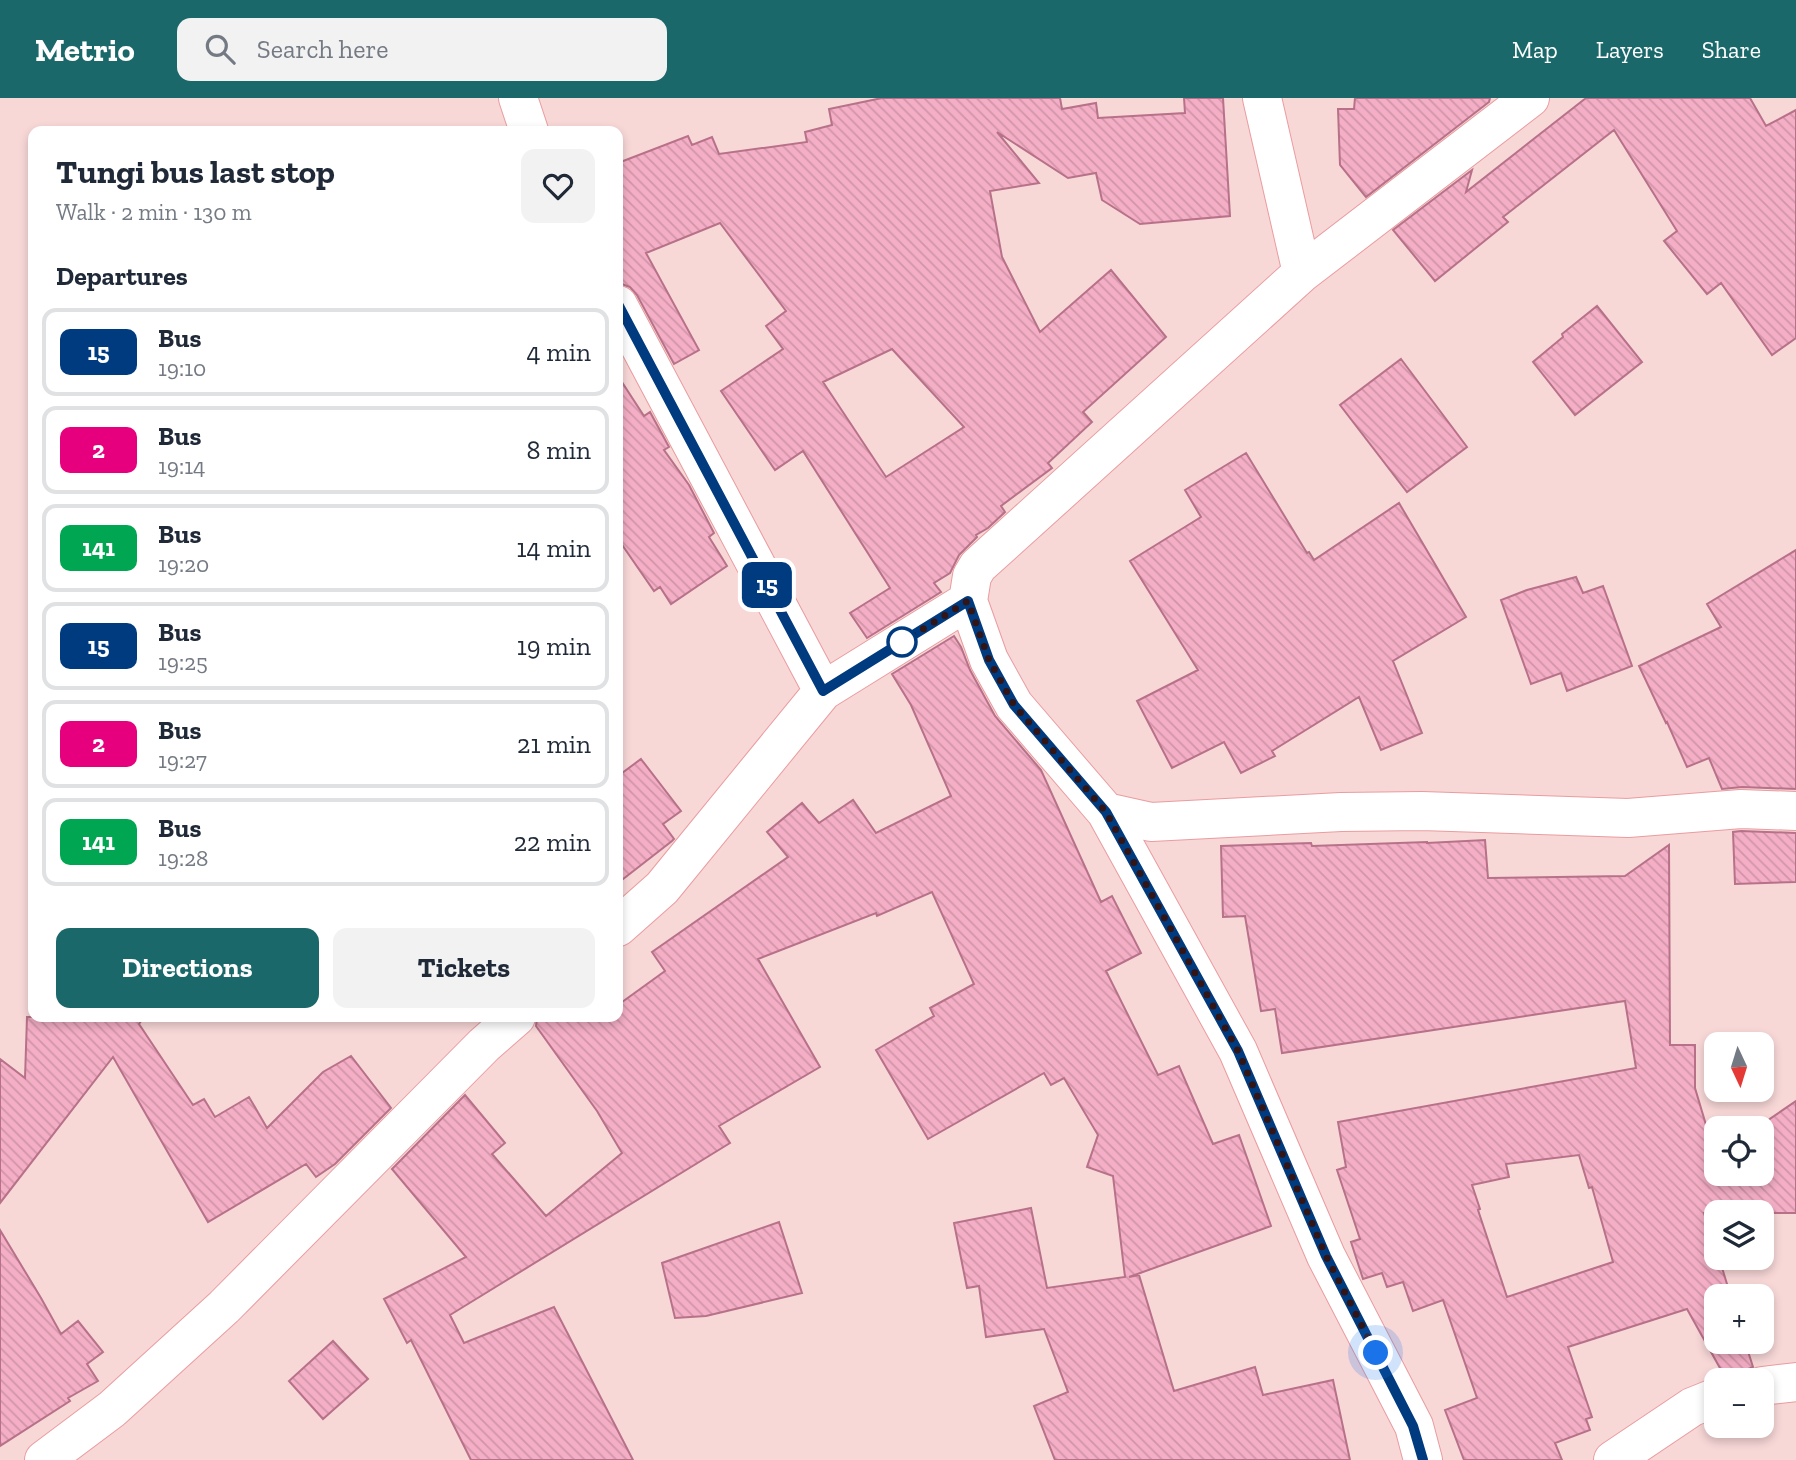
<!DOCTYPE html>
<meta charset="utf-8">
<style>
body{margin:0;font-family:"Zilla Slab",serif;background:#f2f2f3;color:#1f2937;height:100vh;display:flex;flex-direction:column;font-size:26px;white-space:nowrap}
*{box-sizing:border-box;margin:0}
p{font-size:23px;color:#747a83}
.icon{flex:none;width:38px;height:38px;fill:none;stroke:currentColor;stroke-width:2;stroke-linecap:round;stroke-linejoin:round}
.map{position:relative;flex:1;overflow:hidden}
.panel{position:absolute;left:28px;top:28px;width:595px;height:896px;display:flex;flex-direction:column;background:#fff;border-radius:14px;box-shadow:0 4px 10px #0003}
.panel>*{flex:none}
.badge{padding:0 14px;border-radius:10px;font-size:24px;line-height:46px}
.needle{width:46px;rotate:176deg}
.buttons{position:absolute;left:1704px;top:934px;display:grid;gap:14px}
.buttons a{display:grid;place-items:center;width:70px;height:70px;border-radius:14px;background:#fff;box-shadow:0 4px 10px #0003;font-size:35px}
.you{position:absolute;width:35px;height:35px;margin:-18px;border:5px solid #fff;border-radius:50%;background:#1a73e8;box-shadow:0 0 0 10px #1a73e833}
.map>.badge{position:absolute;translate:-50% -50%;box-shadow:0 0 0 4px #fff}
h2{padding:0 28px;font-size:26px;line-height:63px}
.round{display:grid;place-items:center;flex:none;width:74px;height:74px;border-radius:14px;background:#f2f2f3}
.overview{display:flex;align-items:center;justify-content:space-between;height:119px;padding:0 28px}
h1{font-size:33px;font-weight:700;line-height:52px}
.primary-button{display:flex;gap:14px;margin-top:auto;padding:14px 28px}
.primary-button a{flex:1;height:80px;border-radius:14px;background:#1a686a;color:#fff;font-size:28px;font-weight:700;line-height:80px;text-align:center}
.primary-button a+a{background:#f2f2f3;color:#1f2937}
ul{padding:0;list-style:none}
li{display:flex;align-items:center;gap:21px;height:88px;margin:0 14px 10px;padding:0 14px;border:4px solid #e0e1e3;border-radius:14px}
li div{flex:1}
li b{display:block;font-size:26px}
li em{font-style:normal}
li .badge{min-width:77px;font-weight:700;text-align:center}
header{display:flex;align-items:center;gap:42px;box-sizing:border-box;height:98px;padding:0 35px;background:#1a686a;color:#fff}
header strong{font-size:33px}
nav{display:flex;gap:38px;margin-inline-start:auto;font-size:24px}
.search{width:490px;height:63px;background:#f2f2f3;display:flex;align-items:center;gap:18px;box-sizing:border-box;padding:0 24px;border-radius:14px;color:#747a83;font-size:26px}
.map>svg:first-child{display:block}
.building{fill:url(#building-back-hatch);stroke:#b77189;stroke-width:2;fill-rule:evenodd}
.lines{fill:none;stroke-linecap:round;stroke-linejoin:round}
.minor-casing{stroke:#ea9c9f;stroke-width:40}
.minor{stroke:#fff;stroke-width:38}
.line-casing{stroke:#fff;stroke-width:16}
.line{stroke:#003b80;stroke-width:10}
.walk{stroke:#321517;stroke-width:7;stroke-dasharray:0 12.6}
.stop-dot{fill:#fff;stroke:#003b80;stroke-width:3.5}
</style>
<header>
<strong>Metrio</strong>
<div class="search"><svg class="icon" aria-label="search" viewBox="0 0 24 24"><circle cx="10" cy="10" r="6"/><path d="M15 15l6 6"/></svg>Search here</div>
<nav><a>Map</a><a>Layers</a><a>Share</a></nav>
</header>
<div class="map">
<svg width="1796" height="1362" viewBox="0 0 1796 1362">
<defs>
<pattern id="building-back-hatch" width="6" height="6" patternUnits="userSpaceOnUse" patternTransform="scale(1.75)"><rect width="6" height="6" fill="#f4aec5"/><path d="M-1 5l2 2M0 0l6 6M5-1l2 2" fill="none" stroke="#d295a8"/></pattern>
</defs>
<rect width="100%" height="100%" fill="#f8d7d7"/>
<!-- building -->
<path class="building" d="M 882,0 L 1060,0 L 1062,11 L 1096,5 L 1098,20 L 1185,15 L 1184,0 L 1223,0 L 1230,118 L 1140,126 L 1102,102 L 1096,75 L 1068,80 L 997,34 L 1039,85 L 990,93 L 1002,159 L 1040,234 L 1111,172 L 1166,239 L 1083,314 L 1092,324 L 1048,365 L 1052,370 L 1001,408 L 1005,414 L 988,430 L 976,437 L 977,439 L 959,457 L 950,475 L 934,485 L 941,494 L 867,540 L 850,515 L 890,490 L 803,353 L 775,372 L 721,293 L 783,251 L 766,228 L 786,213 L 720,125 L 646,155 L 699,252 L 674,266 L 637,197 L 630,189 L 619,185 L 618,183 L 618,65 L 688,38 L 692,47 L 712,39 L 719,56 L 807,44 L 805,34 L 832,27 L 829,11 ZM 892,251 L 964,329 L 886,379 L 823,284 Z
M 1355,0 L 1490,0 L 1489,4 L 1366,99 L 1340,67 L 1338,11 L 1354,11 Z
M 1586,0 L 1750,0 L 1766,28 L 1796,12 L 1796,240 L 1772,257 L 1721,185 L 1707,196 L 1664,143 L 1677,133 L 1614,32 L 1503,119 L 1508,124 L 1435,183 L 1393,132 L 1472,72 L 1466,94 Z
M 1597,208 L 1642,264 L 1575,317 L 1533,264 L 1563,239 L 1562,236 Z
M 1401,261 L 1467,349 L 1407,394 L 1340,307 Z
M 618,278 L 644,318 L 650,314 L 669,349 L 664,352 L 689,387 L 714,435 L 709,439 L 727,468 L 671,506 L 660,489 L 654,493 L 618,441 Z
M 1246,355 L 1307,455 L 1309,454 L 1314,462 L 1399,405 L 1466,519 L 1393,563 L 1422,635 L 1381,652 L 1359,599 L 1272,653 L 1275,658 L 1241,675 L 1224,644 L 1172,670 L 1137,603 L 1198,572 L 1130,463 L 1201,419 L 1185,392 Z
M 1796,452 L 1796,691 L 1742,689 L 1722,691 L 1709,660 L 1687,669 L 1667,624 L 1666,625 L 1639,568 L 1721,529 L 1707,506 Z
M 1576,479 L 1583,495 L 1603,488 L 1632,568 L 1567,593 L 1561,575 L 1531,586 L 1501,502 L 1527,492 Z
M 954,538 L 961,549 L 970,572 L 995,618 L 1041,672 L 1101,804 L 1112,798 L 1141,855 L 1106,873 L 1158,977 L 1179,968 L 1213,1046 L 1239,1037 L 1271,1128 L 1129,1179 L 1139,1177 L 1174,1293 L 1255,1269 L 1263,1297 L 1333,1282 L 1350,1362 L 1055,1362 L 1034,1308 L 1068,1294 L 1044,1231 L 986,1239 L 979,1188 L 967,1190 L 954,1125 L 1031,1110 L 1047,1190 L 1125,1179 L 1113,1078 L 1087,1069 L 1098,1037 L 1064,980 L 1051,987 L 1044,975 L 928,1041 L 876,952 L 934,918 L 930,910 L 974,886 L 932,794 L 877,818 L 876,815 L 758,861 L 820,969 L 719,1028 L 730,1045 L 450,1217 L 464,1245 L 554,1209 L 633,1362 L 471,1362 L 411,1242 L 407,1245 L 384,1201 L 466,1159 L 392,1071 L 465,997 L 505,1045 L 492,1056 L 546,1118 L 622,1055 L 597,1013 L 536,928 L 537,919 L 618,919 L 618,907 L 665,873 L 652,854 L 788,759 L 767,734 L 802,705 L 819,725 L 853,702 L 876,735 L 951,698 L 911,607 L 892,576 Z
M 641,661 L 681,713 L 663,726 L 674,741 L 672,743 L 618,785 L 618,669 L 622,675 Z
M 1741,733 L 1796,735 L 1796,784 L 1735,786 L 1733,734 Z
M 1485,742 L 1488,780 L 1625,778 L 1669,747 L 1670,947 L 1695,947 L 1695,990 L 1715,1057 L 1717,1056 L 1717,1076 L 1762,1076 L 1762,1031 L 1755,1031 L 1796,1003 L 1796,1115 L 1704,1115 L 1717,1154 L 1717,1160 L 1719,1160 L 1731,1199 L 1717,1199 L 1717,1244 L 1745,1244 L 1753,1269 L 1748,1271 L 1741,1283 L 1731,1283 L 1725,1279 L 1687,1211 L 1568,1249 L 1592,1319 L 1586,1321 L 1590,1332 L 1555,1345 L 1562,1362 L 1464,1362 L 1445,1312 L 1477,1300 L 1443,1202 L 1413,1213 L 1403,1184 L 1387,1189 L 1382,1175 L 1363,1181 L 1351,1144 L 1360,1141 L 1337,1072 L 1346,1069 L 1338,1024 L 1636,970 L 1625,903 L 1282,955 L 1275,911 L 1261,913 L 1245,818 L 1223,819 L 1221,748 L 1311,745 L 1312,748 L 1427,744 L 1427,745 ZM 1579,1057 L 1589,1090 L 1592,1089 L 1613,1164 L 1507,1199 L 1478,1112 L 1480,1111 L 1472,1087 L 1509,1079 L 1506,1066 Z
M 27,919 L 144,919 L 139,926 L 193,1007 L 204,1001 L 215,1019 L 249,999 L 267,1030 L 323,974 L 351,958 L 391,1010 L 335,1066 L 316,1079 L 306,1066 L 208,1124 L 113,959 L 0,1105 L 0,961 L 25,980 Z
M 779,1124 L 802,1195 L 706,1218 L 675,1220 L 662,1165 Z
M 0,1132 L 41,1200 L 61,1236 L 78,1223 L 103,1254 L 87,1266 L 98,1283 L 68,1300 L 70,1303 L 0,1348 Z
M 333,1243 L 368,1281 L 323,1321 L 289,1283 Z"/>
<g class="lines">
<defs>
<path id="minor" d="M 518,0 L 529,33
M 1262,0 L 1302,175 L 978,468 L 972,478 L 968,503 L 989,562 L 1014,607 L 1106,714 L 1238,953 L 1326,1158 L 1414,1328 L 1423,1362
M 1302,175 L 1530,0
M 618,207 L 823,593
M 1106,714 L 1151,724 L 1341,714 L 1422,713 L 1628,720 L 1741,711 L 1796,713
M 618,829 L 662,790 L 823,593 L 968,503
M 1762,1288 L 1796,1284
M 44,1362 L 112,1311 L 224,1209 L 484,947 L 516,919
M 1613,1362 L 1692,1309 L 1717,1299"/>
</defs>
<!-- minor casing -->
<use href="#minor" class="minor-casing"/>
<!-- minor -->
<use href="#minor" class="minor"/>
</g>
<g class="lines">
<defs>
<path id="line" d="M 618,206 L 823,593 L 968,503 L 989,562 L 1014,607 L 1106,714 L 1238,953 L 1326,1158 L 1413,1328 L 1423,1362"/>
</defs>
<!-- line casing -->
<use href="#line" class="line-casing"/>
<!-- line -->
<use href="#line" class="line"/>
<!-- walk -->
<path class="walk" d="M 902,544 L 968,503 L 989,562 L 1014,607 L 1106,714 L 1238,953 L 1326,1158 L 1376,1255"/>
</g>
<!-- markers -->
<circle class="stop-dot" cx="902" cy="544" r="14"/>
</svg>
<div class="buttons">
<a><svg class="needle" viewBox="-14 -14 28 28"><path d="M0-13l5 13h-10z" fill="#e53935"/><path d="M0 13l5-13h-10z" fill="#747a83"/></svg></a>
<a><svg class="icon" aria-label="locate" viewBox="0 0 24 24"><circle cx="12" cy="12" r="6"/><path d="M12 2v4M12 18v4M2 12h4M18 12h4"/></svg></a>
<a><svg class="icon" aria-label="layers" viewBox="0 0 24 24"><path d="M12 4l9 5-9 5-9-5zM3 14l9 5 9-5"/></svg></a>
<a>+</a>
<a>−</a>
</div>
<div class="you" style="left:1376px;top:1255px"></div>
<b class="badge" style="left:767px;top:487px;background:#003b80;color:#fff">15</b>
<section class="panel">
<div class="overview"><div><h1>Tungi bus last stop</h1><p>Walk · 2 min · 130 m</p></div><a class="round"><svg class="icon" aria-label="heart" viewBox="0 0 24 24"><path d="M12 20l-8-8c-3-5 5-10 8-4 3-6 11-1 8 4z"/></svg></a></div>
<h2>Departures</h2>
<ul>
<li><span class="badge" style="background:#003b80;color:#fff">15</span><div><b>Bus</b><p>19:10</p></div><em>4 min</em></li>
<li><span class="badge" style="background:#e6007e;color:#fff">2</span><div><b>Bus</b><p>19:14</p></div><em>8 min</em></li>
<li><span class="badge" style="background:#00a651;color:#fff">141</span><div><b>Bus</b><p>19:20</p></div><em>14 min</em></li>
<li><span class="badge" style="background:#003b80;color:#fff">15</span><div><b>Bus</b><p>19:25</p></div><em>19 min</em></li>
<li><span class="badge" style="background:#e6007e;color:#fff">2</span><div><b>Bus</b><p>19:27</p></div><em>21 min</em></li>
<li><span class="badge" style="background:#00a651;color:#fff">141</span><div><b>Bus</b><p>19:28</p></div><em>22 min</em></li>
</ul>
<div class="primary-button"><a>Directions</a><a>Tickets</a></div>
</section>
</div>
